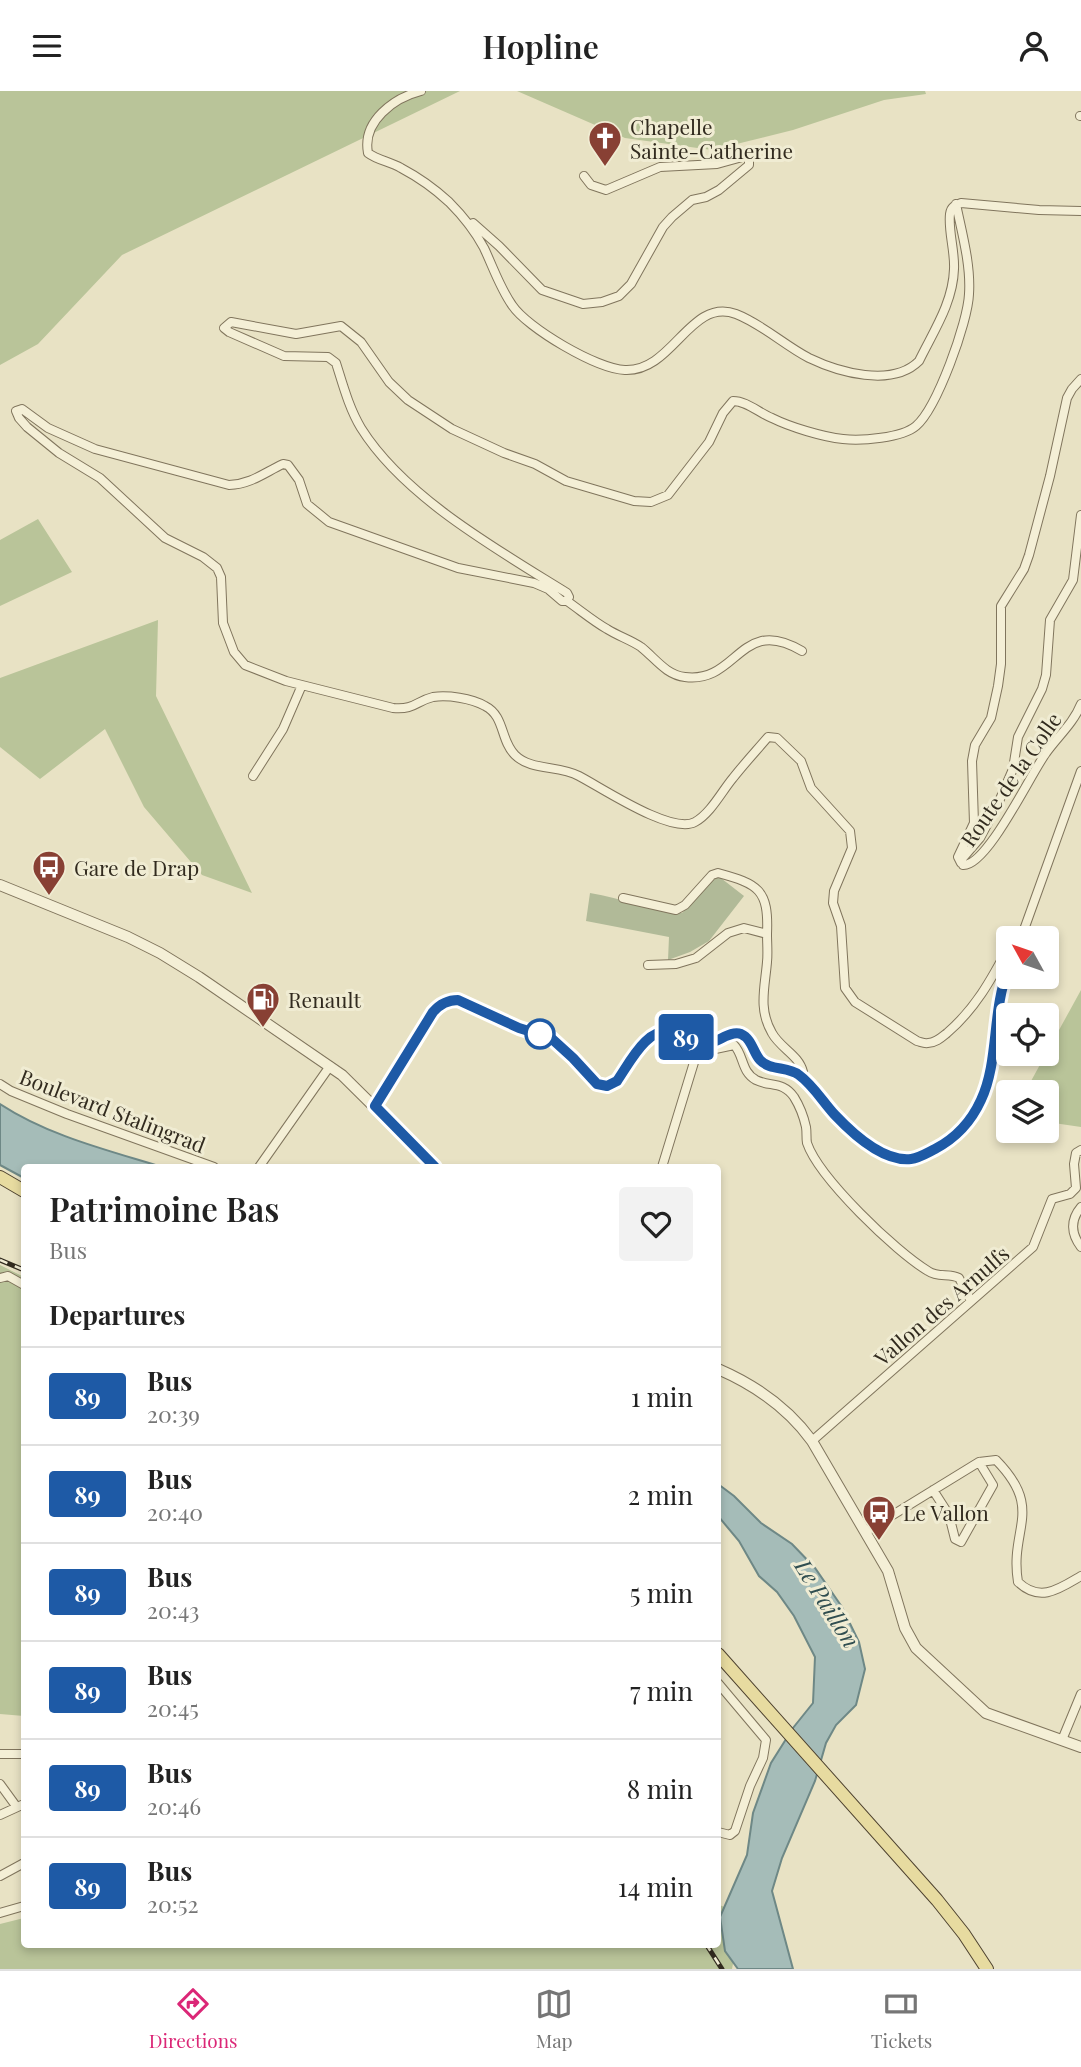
<!DOCTYPE html>
<style>
body{margin:0;font-family:"Playfair Display",serif;background:#f2f2f2;color:#222;height:100vh;display:flex;flex-direction:column;font-size:26px;white-space:nowrap}
*{box-sizing:border-box;margin:0}
p{font-size:23px;color:#767676}
.icon{flex:none;width:38px;height:38px;fill:none;stroke:currentColor;stroke-width:2;stroke-linecap:round;stroke-linejoin:round}
.map{position:relative;flex:1;overflow:hidden}
.panel{position:absolute;left:21px;top:1073px;width:700px;height:784px;display:flex;flex-direction:column;background:#fff;border-radius:7px;box-shadow:0 4px 10px #0003}
.panel>*{flex:none}
.badge{padding:0 14px;border-radius:5px;font-size:24px;line-height:46px}
.needle{width:46px;rotate:310deg}
.tools{position:absolute;left:996px;top:835px;display:grid;gap:14px}
.tools a{display:grid;place-items:center;width:63px;height:63px;border-radius:7px;background:#fff;box-shadow:0 4px 10px #0003;font-size:35px}
.map>.badge{position:absolute;translate:-50% -50%;box-shadow:0 0 0 4px #fff}
h2{padding:0 28px;font-size:26px;line-height:63px}
.round{display:grid;place-items:center;flex:none;width:74px;height:74px;border-radius:7px;background:#f2f2f2}
.head{display:flex;align-items:center;justify-content:space-between;height:119px;padding:0 28px}
h1{font-size:33px;font-weight:600;line-height:52px}
ul{padding:0;list-style:none}
li{display:flex;align-items:center;gap:21px;height:98px;padding:0 28px;border-top:2px solid #e0e0e0}
li div{flex:1}
li b{display:block;font-size:26px}
li em{font-style:normal}
li .badge{min-width:77px;font-weight:700;text-align:center}
header{display:flex;justify-content:space-between;align-items:center;height:91px;padding:0 28px;background:#fff;font-size:32px;font-weight:600}
.tabs{display:flex;justify-content:space-around;align-items:center;height:98px;border-top:2px solid #e0e0e0;background:#fff;font-size:19px;color:#767676}
.tabs a{display:grid;justify-items:center;gap:4px}
.tabs .active{color:#db2777}
.map>svg:first-child{display:block}
.green{fill:#b9c499}
.cemetery{fill:#b1ba98}
.water{fill:#a5bcb8;stroke:#6e8886;stroke-width:2}
.lines{fill:none;stroke-linecap:round;stroke-linejoin:round}
.minor-casing{stroke:#80755d;stroke-width:10}
.tertiary-casing{stroke:#80755d;stroke-width:12}
.primary-casing{stroke:#4f4330;stroke-width:14}
.minor{stroke:#f4efd6;stroke-width:8}
.tertiary{stroke:#f4efd6;stroke-width:10}
.primary{stroke:#e7dba0;stroke-width:12}
.rail-casing{stroke:#322b1f;stroke-width:5}
.rail{stroke:#f0ecd3;stroke-width:2.5;stroke-dasharray:8;stroke-linecap:butt}
.line-casing{stroke:#fff;stroke-width:16}
.line{stroke:#1e5aa6;stroke-width:10}
.stop-dot{fill:#fff;stroke:#1e5aa6;stroke-width:3.5}
.labels{text-anchor:middle;dominant-baseline:central;stroke-width:6;stroke-linejoin:round;paint-order:stroke}
.poi-label{font-size:21px;fill:#322b1f;stroke:#f0ecd3;text-anchor:start}
.street-label{font-size:21px;fill:#322b1f;stroke:#f0ecd3}
.water-label{font-size:23px;font-style:italic;fill:#304e50;stroke:#f0ecd3}
</style>
<header><svg class="icon" aria-label="menu" viewBox="0 0 24 24"><path d="M4 6h16M4 12h16M4 18h16"/></svg>Hopline<svg class="icon" aria-label="person" viewBox="0 0 24 24"><circle cx="12" cy="8" r="4"/><path d="M4 21q1-7 8-7t8 7"/></svg></header>
<div class="map">
<svg width="1081" height="1878" viewBox="0 0 1081 1878">
<rect width="100%" height="100%" fill="#e8e2c4"/>
<!-- green -->
<path class="green" d="M 0,0 L 460,0 L 122,164 L 38,253 L 0,274 Z
M 517,0 L 925,0 L 926,3 L 884,9 L 793,39 L 712,59 L 625,47 Z
M 38,428 L 72,481 L 0,515 L 0,449 Z
M 158,529 L 156,605 L 252,802 L 202,784 L 144,716 L 105,638 L 40,688 L 0,656 L 0,587 Z
M 1081,899 L 1081,1036 L 1047,1031 L 1046,1001 L 1025,1001 Z
M 0,1174 L 24,1186 L 24,1625 L 0,1623 Z
M 718,1813 L 742,1825 L 732,1878 L 0,1878 L 0,1833 L 24,1827 L 24,1853 L 718,1853 Z"/>
<!-- cemetery -->
<path class="cemetery" d="M 717,784 L 744,805 L 709,850 L 690,861 L 668,869 L 669,846 L 586,830 L 590,802 C 622,807 651,820 682,822 Z"/>
<!-- water -->
<path class="water" d="M 0,1013 C 49,1045 107,1059 162,1076 L 24,1076 L 24,1087 L 0,1074 Z
M 718,1393 L 734,1405 L 761,1432 L 792,1453 L 815,1477 L 842,1516 L 859,1551 L 865,1578 L 856,1614 L 836,1634 L 826,1652 L 815,1690 L 782,1767 L 772,1800 L 793,1878 L 738,1878 L 725,1860 L 720,1826 L 747,1764 L 753,1722 L 771,1672 L 793,1637 L 813,1612 L 815,1566 L 794,1525 L 777,1501 L 759,1485 L 739,1450 L 718,1425 Z"/>
<g class="lines">
<defs>
<path id="minor" d="M 421,0 C 394,7 362,30 368,62 C 377,69 391,71 401,77 C 418,86 435,98 449,111 C 462,124 475,140 484,157 C 493,176 500,197 512,214 C 527,237 597,278 625,279 C 673,281 690,206 736,223 C 762,233 784,254 809,267 C 838,281 892,297 919,270 C 933,241 953,212 954,178 C 955,160 948,140 950,123 C 951,116 955,114 961,112 L 1039,119 L 1081,120
M 1080,25 L 1081,25
M 956,113 C 962,142 971,174 969,203 C 968,231 937,317 916,335 C 902,347 861,350 843,348 C 823,346 790,336 772,327 C 759,322 747,310 733,310 L 723,322 L 709,351 L 668,404 L 651,411 L 634,410 L 566,390 L 535,373 L 504,362 L 452,338 L 408,309 L 389,291 L 361,251 L 341,235 L 296,243 L 231,231 L 224,237 L 229,241 L 284,265 L 328,266 L 336,272 C 343,294 349,317 361,337 C 404,406 498,459 567,502 L 569,506 L 567,510 L 562,510 L 548,498 L 534,492 L 458,477 L 329,431 L 307,413 L 299,389 L 288,374 L 283,373 C 264,382 251,393 229,394 L 95,358 L 48,337 L 22,318 L 16,320 L 19,327 L 27,336 L 59,362 L 100,387 L 165,447 L 203,466 L 217,477 L 221,486 L 223,532 L 234,561 L 245,574 L 286,590 L 393,617 C 415,619 416,610 433,606 C 448,604 471,607 485,615 C 505,625 500,649 515,664 C 531,680 559,674 579,685 C 602,697 672,744 695,731 C 711,722 722,700 733,687 C 744,673 756,660 768,646 L 777,647 L 801,670 L 811,697 L 850,740 L 852,757 L 834,800 L 833,812 L 841,835 L 845,897 L 855,911 L 917,950 C 921,951 925,953 928,952 C 936,952 942,946 947,942 C 975,918 991,889 1008,857
M 469,134 L 473,132 L 499,155 L 542,199 L 583,213 L 602,211 L 619,205 L 631,193 L 663,136 L 672,126 L 692,109 L 706,106 L 719,99 L 749,74 L 749,68 L 746,65 L 717,73 L 660,76 L 606,99 L 591,94 L 584,85
M 1081,424 L 1073,489 L 1050,529 L 1046,584 L 1042,598 L 1018,646 L 1013,678 L 997,715 L 980,747 L 962,768 L 963,774 C 987,776 1031,682 1046,662 C 1058,645 1073,633 1081,613
M 567,510 C 580,519 593,530 607,538 C 618,545 631,549 641,556 C 655,567 666,584 685,586 C 738,593 740,523 802,560
M 253,685 L 283,638 L 302,594
M 961,772 L 958,766 L 974,732 L 972,670 L 975,654 L 991,627 L 998,595 L 1001,573 L 1001,515 L 1024,478 L 1029,464 L 1050,385 L 1067,307 L 1072,298 L 1081,288
M 623,807 L 676,819 L 685,814 L 712,784 L 718,782 C 758,793 769,798 767,843
M 1021,847 L 1081,680
M 648,874 L 676,873 L 696,867 L 728,842 L 744,837 L 767,843 C 767,852 768,862 767,871 C 765,896 758,918 772,942 C 780,957 799,964 803,981 L 801,985
M 698,959 L 706,960 L 734,954 C 744,964 741,981 756,989 C 770,996 783,990 794,1006 C 799,1014 804,1027 806,1036 C 807,1042 806,1047 807,1052 C 819,1087 896,1161 928,1180 C 938,1187 949,1182 959,1187 L 971,1210
M 0,993 L 11,1000 L 67,1023 L 214,1076
M 375,1015 L 433,921 L 444,912 L 458,909 L 519,937 L 551,948 L 573,967 L 597,993 L 607,995 L 617,990 C 629,973 648,933 675,940 C 686,943 695,951 706,953 C 718,952 730,939 741,943 C 754,949 753,965 764,972 C 774,979 789,976 799,984 C 813,994 823,1011 835,1024 C 852,1042 883,1071 911,1068 C 920,1067 927,1062 935,1058 C 957,1047 971,1031 981,1009 C 999,971 992,919 1008,879
M 259,1076 L 330,975
M 662,1076 L 699,955
M 1081,1116 C 1070,1129 1071,1143 1081,1156
M 0,1187 L 8,1185 L 24,1194
M 812,1350 L 1033,1156 L 1052,1108 L 1070,1103 L 1076,1097 L 1074,1073 L 1076,1062 L 1081,1059
M 933,1399 L 949,1424 L 955,1448 L 961,1451 L 993,1394 L 979,1371
M 865,1441 L 979,1371 L 996,1369 C 1045,1419 1009,1437 1018,1491 C 1040,1512 1059,1498 1081,1485
M 718,1592 L 766,1649 L 763,1667 L 750,1695 L 735,1740 L 730,1744 L 718,1741
M 1062,1649 L 1081,1603
M 0,1663 L 24,1663
M 0,1693 L 16,1715
M 0,1724 L 24,1713
M 0,1785 L 24,1772
M 0,1822 L 24,1815"/>
<path id="tertiary" d="M 0,794 L 128,846 L 160,862 L 199,886 L 342,984 L 435,1076
M 718,1278 C 755,1294 788,1317 812,1350 L 888,1480 L 905,1537 L 916,1557 L 986,1622 L 1081,1656"/>
<path id="primary" d="M 0,1086 L 24,1100
M 718,1563 L 937,1809 L 964,1843 L 987,1878"/>
</defs>
<!-- minor casing -->
<use href="#minor" class="minor-casing"/>
<!-- tertiary casing -->
<use href="#tertiary" class="tertiary-casing"/>
<!-- primary casing -->
<use href="#primary" class="primary-casing"/>
<!-- minor -->
<use href="#minor" class="minor"/>
<!-- tertiary -->
<use href="#tertiary" class="tertiary"/>
<!-- primary -->
<use href="#primary" class="primary"/>
<defs>
<path id="rail" d="M 0,1169 L 24,1179
M 706,1853 L 722,1878"/>
</defs>
<!-- rail casing -->
<use href="#rail" class="rail-casing"/>
<!-- rail -->
<use href="#rail" class="rail"/>
</g>
<g class="lines">
<defs>
<path id="line" d="M 435,1076 L 375,1015 L 433,921 C 440,913 447,909 458,909 L 519,937 L 551,947 L 573,967 L 597,993 L 607,995 L 617,990 C 629,973 648,933 675,940 C 686,944 695,951 706,953 C 718,952 730,939 741,943 C 752,948 753,961 760,969 C 770,980 788,975 799,984 C 813,994 823,1011 835,1024 C 852,1042 883,1071 911,1068 C 919,1067 927,1062 935,1058 C 956,1047 971,1031 981,1009 C 999,971 992,919 1008,879"/>
</defs>
<!-- line casing -->
<use href="#line" class="line-casing"/>
<!-- line -->
<use href="#line" class="line"/>
</g>
<!-- icons -->
<defs>
<symbol id="church-pin" viewBox="-11 -11 22 30"><path d="M0 17L-7.5 6A9.5 9.5 0 1 1 7.5 6Z" fill="#884034" stroke="#f0ecd3"/><path d="M-1.2-6h2.4v3.5h3.3v2.4h-3.3V6h-2.4V-.1h-3.3v-2.4h3.3Z" fill="#fff"/></symbol>
<symbol id="bus-pin" viewBox="-11 -11 22 30"><path d="M0 17L-7.5 6A9.5 9.5 0 1 1 7.5 6Z" fill="#884034" stroke="#f0ecd3"/><path d="M-5-6H5V4H4V6H2V4H-2V6H-4V4H-5ZM-3.5-4V0h7V-4ZM-3.5 1.2v1.5H-2V1.2ZM2 1.2v1.5H3.5V1.2Z" fill="#fff"/></symbol>
<symbol id="fuel-pin" viewBox="-11 -11 22 30"><path d="M0 17L-7.5 6A9.5 9.5 0 1 1 7.5 6Z" fill="#884034" stroke="#f0ecd3"/><path d="M-5.5-6h7V0h2V4h1.3V-2.5L3-4.5l.8-.8L6-3V5H2.5V1h-1V6h-7ZM-4.2-4.7v3.2H.2V-4.7Z" fill="#fff"/></symbol>
</defs>
<g fill-rule="evenodd">
<use href="#church-pin" x="586" y="28" width="38" height="52"/>
<use href="#bus-pin" x="30" y="757" width="38" height="52"/>
<use href="#fuel-pin" x="244" y="889" width="38" height="52"/>
<use href="#bus-pin" x="860" y="1402" width="38" height="52"/>
</g>
<!-- markers -->
<circle class="stop-dot" cx="540" cy="943" r="14"/>
<g class="labels">
<!-- poi labels -->
<g class="poi-label">
<text x="630" y="35">Chapelle<tspan x="630" dy="24">Sainte-Catherine</tspan></text>
<text x="74" y="776">Gare de Drap</text>
<text x="288" y="908">Renault</text>
<text x="903" y="1421">Le Vallon</text>
</g>
<!-- street labels -->
<g class="street-label">
<text transform="translate(1010 688) rotate(-55)">Route de la Colle</text>
<text transform="translate(113 1019) rotate(21)">Boulevard Stalingrad</text>
<text transform="translate(941 1214) rotate(-41)">Vallon des Arnulfs</text>
</g>
<!-- water labels -->
<g class="water-label">
<text transform="translate(828 1512) rotate(58)">Le Paillon</text>
</g>
</g>
</svg>
<div class="tools">
<a><svg class="needle" viewBox="-14 -14 28 28"><path d="M0-13l5 13h-10z" fill="#e53935"/><path d="M0 13l5-13h-10z" fill="#767676"/></svg></a>
<a><svg class="icon" aria-label="locate" viewBox="0 0 24 24"><circle cx="12" cy="12" r="6"/><path d="M12 2v4M12 18v4M2 12h4M18 12h4"/></svg></a>
<a><svg class="icon" aria-label="layers" viewBox="0 0 24 24"><path d="M12 4l9 5-9 5-9-5zM3 14l9 5 9-5"/></svg></a>
</div>
<b class="badge" style="left:686px;top:946px;background:#1e5aa6;color:#fff">89</b>
<section class="panel">
<div class="head"><div><h1>Patrimoine Bas</h1><p>Bus</p></div><a class="round"><svg class="icon" aria-label="heart" viewBox="0 0 24 24"><path d="M12 20l-8-8c-3-5 5-10 8-4 3-6 11-1 8 4z"/></svg></a></div>
<h2>Departures</h2>
<ul>
<li><span class="badge" style="background:#1e5aa6;color:#fff">89</span><div><b>Bus</b><p>20:39</p></div><em>1 min</em></li>
<li><span class="badge" style="background:#1e5aa6;color:#fff">89</span><div><b>Bus</b><p>20:40</p></div><em>2 min</em></li>
<li><span class="badge" style="background:#1e5aa6;color:#fff">89</span><div><b>Bus</b><p>20:43</p></div><em>5 min</em></li>
<li><span class="badge" style="background:#1e5aa6;color:#fff">89</span><div><b>Bus</b><p>20:45</p></div><em>7 min</em></li>
<li><span class="badge" style="background:#1e5aa6;color:#fff">89</span><div><b>Bus</b><p>20:46</p></div><em>8 min</em></li>
<li><span class="badge" style="background:#1e5aa6;color:#fff">89</span><div><b>Bus</b><p>20:52</p></div><em>14 min</em></li>
</ul>
</section>
</div>
<nav class="tabs">
<a class="active"><svg class="icon" aria-label="directions" viewBox="0 0 24 24"><path d="M12 3l9 9-9 9-9-9zM9 14v-3h6M13 9l2 2-2 2"/></svg>Directions</a>
<a><svg class="icon" aria-label="map" viewBox="0 0 24 24"><path d="M3 6l6-2 6 2 6-2v14l-6 2-6-2-6 2zM9 4v14M15 6v14"/></svg>Map</a>
<a><svg class="icon" aria-label="tickets" viewBox="0 0 24 24"><path d="M3 7h18v10H3zM15 7v10"/></svg>Tickets</a>
</nav>
